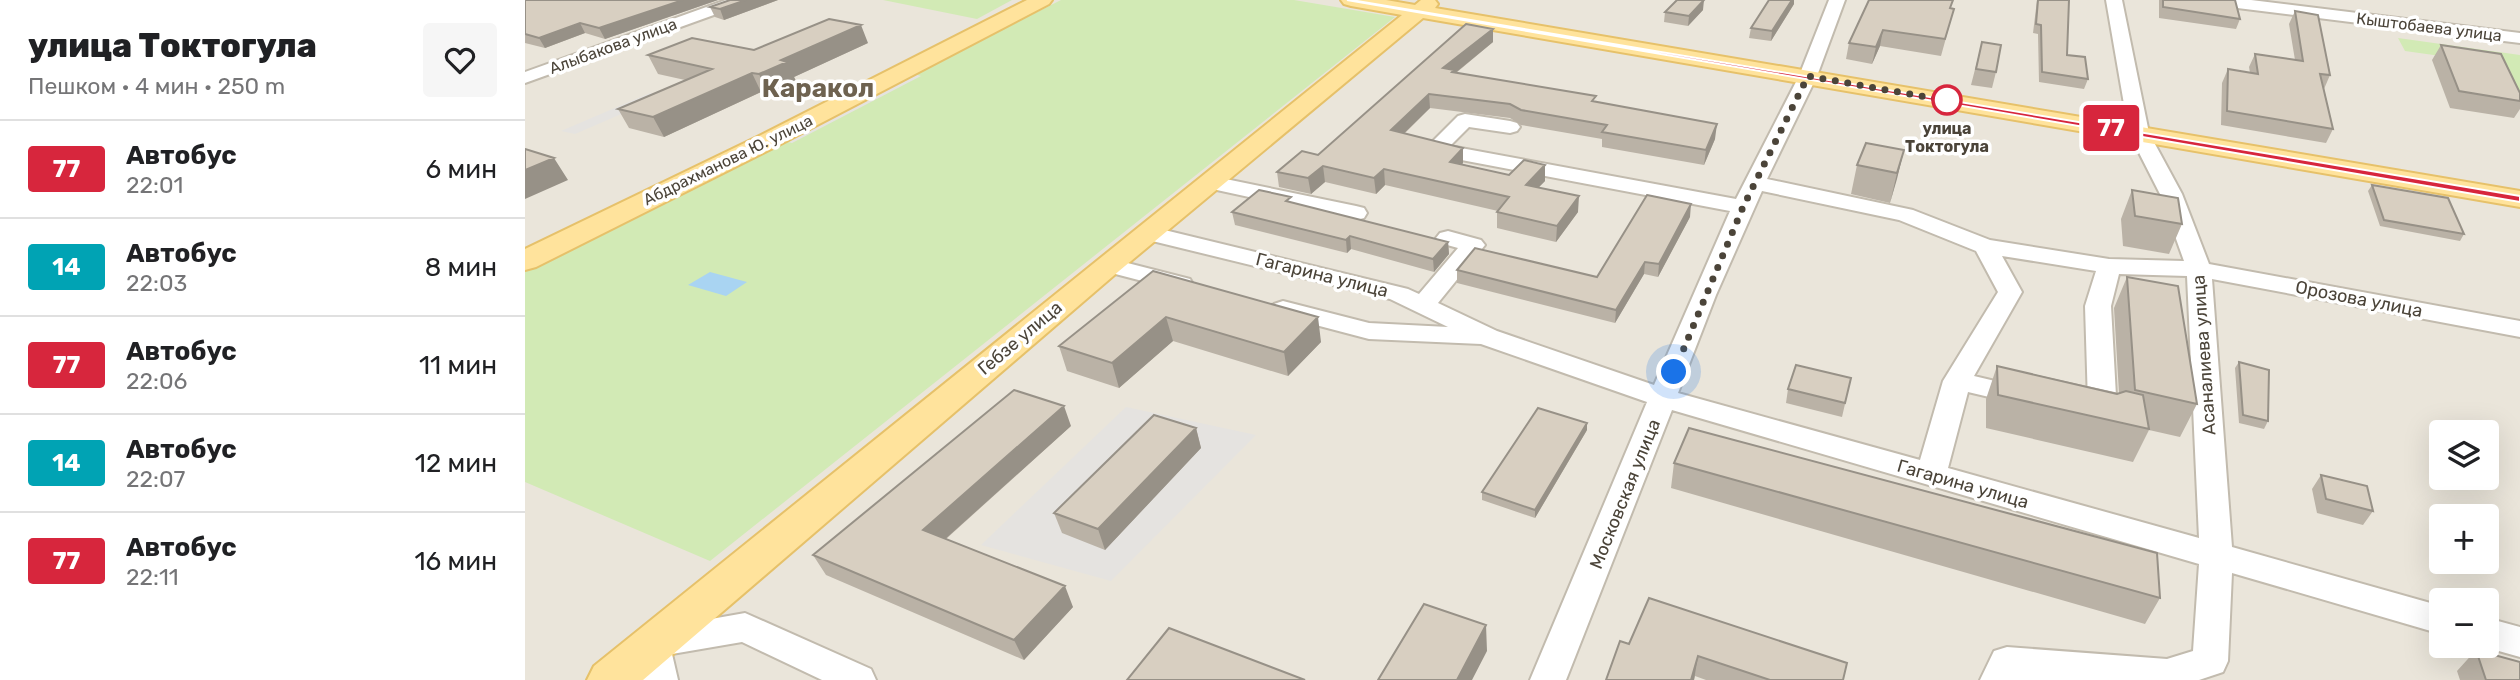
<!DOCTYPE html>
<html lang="ru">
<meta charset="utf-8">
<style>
body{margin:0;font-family:Rubik,sans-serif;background:#f6f6f6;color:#202124;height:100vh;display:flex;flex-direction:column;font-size:26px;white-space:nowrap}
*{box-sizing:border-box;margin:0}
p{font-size:23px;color:#757577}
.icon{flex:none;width:38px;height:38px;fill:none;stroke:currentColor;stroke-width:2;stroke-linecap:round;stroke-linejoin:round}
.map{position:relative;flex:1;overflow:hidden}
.side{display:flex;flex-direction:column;background:#fff;width:525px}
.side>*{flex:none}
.badge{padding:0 14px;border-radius:5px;font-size:24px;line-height:46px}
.fabs{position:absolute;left:1904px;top:420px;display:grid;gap:14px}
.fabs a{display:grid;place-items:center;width:70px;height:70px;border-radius:7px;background:#fff;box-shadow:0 7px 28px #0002;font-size:35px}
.you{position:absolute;width:35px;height:35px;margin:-18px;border:5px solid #fff;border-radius:50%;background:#1a73e8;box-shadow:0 0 0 10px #1a73e833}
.map>.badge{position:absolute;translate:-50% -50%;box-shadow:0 0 0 4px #fff}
.round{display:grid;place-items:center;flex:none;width:74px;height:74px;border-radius:7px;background:#f6f6f6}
.summary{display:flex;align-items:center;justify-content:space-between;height:119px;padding:0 28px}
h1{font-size:33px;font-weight:800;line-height:52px}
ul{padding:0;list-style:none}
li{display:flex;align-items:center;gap:21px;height:98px;padding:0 28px;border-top:2px solid #e0e0e0}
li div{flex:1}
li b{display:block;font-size:26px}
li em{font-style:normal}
li .badge{min-width:77px;font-weight:700;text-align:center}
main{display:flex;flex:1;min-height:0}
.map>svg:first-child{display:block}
.residential{fill:#eae5da;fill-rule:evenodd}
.green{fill:#d2eab5}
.parking{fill:#e5e3e0}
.water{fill:#a9d4f2}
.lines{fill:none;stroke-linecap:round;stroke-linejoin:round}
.minor-casing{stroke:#c2bbae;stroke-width:4}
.major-casing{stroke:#e6c16a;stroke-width:4}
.minor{fill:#fff;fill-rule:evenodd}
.major{fill:#ffe39c;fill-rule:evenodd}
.wall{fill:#bab2a6}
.shaded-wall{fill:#979187}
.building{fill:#d8cfc1;stroke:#979187;stroke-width:2}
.line{fill:#d7263d;stroke:#fff;stroke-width:2}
.walk{stroke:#4b4439;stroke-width:7;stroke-dasharray:0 12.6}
.stop-dot{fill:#fff;stroke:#d7263d;stroke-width:3.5}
.labels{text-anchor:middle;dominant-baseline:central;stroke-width:7;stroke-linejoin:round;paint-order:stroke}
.far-street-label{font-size:16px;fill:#4b4439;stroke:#fff}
.far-stop-label{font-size:16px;font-weight:bold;fill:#4b4439;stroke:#fff}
.street-label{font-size:18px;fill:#4b4439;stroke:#fff}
.far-town-label{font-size:26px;font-weight:bold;fill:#6e6250;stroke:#fff}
</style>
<main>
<section class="side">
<div class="summary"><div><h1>улица Токтогула</h1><p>Пешком · 4 мин · 250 m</p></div><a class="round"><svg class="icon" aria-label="heart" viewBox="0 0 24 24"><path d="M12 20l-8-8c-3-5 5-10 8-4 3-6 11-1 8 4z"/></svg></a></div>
<ul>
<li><span class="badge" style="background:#d7263d;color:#fff">77</span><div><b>Автобус</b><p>22:01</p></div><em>6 мин</em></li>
<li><span class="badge" style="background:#00a3b4;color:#fff">14</span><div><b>Автобус</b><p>22:03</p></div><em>8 мин</em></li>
<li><span class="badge" style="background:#d7263d;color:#fff">77</span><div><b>Автобус</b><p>22:06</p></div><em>11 мин</em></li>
<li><span class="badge" style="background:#00a3b4;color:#fff">14</span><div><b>Автобус</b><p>22:07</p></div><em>12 мин</em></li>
<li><span class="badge" style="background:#d7263d;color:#fff">77</span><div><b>Автобус</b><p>22:11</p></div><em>16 мин</em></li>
</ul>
</section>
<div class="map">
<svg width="1995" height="680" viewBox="0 0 1995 680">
<rect width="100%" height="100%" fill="#f6f3ec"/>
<!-- residential -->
<path class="residential" d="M 0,0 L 1995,0 L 1995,680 L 0,680 ZM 1916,432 L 1962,432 L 1962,478 L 1916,478 ZM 1916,516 L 1962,516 L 1962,562 L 1916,562 ZM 1916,600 L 1962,600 L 1962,646 L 1916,646 Z"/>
<!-- green -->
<path class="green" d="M 358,0 L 487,0 L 452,19 Z
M 536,0 L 769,0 L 870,17 L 185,561 L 0,482 L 0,271 Z
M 1873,38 L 1995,55 L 1995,97 L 1973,64 L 1880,51 Z"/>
<!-- parking -->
<path class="parking" d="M 389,74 L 396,76 L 267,143 L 259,141 Z
M 125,93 L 138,96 L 50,134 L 36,131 Z
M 601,407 L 731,435 L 586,581 L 456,545 Z"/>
<!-- water -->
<path class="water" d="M 185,272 L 222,282 L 201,296 L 163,285 Z"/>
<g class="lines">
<defs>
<path id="minor" d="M 201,0 L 224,0 L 222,3 L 0,83 L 0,72 Z
M 1304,0 L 1320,0 L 1292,76 L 1242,179 L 1388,210 L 1465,240 L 1584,259 L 1659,261 L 1635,194 L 1604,133 L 1581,0 L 1597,0 L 1624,133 L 1657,194 L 1684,264 L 1995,321 L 1995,337 L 1687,279 L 1707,547 L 1916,606 L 1916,634 L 1707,573 L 1703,661 L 1698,672 L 1674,680 L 1455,680 L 1469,651 L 1482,647 L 1642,659 L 1668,651 L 1674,564 L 1147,410 L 1041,680 L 1005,680 L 1122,402 L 956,344 L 844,339 L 749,314 L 745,309 L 749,304 L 758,301 L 844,323 L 923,327 L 865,299 L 615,238 L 612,233 L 615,228 L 623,226 L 883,289 L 894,294 L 933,248 L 915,243 L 911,238 L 915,233 L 923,231 L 956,240 L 960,245 L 956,250 L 913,303 L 972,331 L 1129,385 L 1205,211 L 910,155 L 903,153 L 900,149 L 933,116 L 940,114 L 985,121 L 992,123 L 995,127 L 992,131 L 985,133 L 944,127 L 925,146 L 1211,199 L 1274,76 ZM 1237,191 L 1374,220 L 1451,251 L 1473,292 L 1418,381 L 1395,460 L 1153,393 L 1191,295 ZM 1477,256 L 1571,271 L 1560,306 L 1563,403 L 1556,405 L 1552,412 L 1556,419 L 1578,424 L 1588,421 L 1592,414 L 1586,306 L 1594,274 L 1662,276 L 1674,538 L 1423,468 L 1443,392 L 1498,405 L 1508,402 L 1512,396 L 1508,390 L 1449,376 L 1497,292 Z
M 1680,0 L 1726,0 L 1995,33 L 1995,43 L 1688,5 Z
M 686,176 L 831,206 L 839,208 L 842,213 L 839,218 L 831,220 L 678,187 L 675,182 L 678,177 Z
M 583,258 L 665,279 L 668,284 L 665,289 L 656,291 L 575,270 L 571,265 L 575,260 Z
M 220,613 L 346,669 L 351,680 L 297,680 L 217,642 L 147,654 L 153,680 L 117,680 L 108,643 L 113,632 Z
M 1962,618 L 1995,627 L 1995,657 L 1956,646 L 1962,646 Z"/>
<path id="major" d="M 502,0 L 527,0 L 524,4 L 252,146 L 11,267 L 0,270 L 0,249 L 234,136 Z
M 816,0 L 861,0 L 890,5 L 896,0 L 910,0 L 913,4 L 910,8 L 1995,191 L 1995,207 L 898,18 L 594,271 L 118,680 L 62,680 L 69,666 L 877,15 L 826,6 L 819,4 Z"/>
</defs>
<!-- minor casing -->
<use href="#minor" class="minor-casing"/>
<!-- major casing -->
<use href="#major" class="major-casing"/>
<!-- minor -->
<use href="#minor" class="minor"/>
<!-- major -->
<use href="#major" class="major"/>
</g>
<!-- wall -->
<path class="wall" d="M 0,0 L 193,0 L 80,39 L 60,33 L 20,48 L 0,43 Z
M 205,0 L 253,0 L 199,20 L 190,17 L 185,7 Z
M 1244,0 L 1269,0 L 1269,4 L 1246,41 L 1224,38 L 1226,28 Z
M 1344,0 L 1429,9 L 1416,56 L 1355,46 L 1347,64 L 1321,59 L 1324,43 Z
M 1512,0 L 1544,0 L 1542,55 L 1563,79 L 1559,89 L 1514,82 L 1513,34 L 1508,33 Z
M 1634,0 L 1710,0 L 1715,19 L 1711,29 L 1634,18 Z
M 1178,10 L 1163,26 L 1139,22 L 1140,12 Z
M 1770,11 L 1805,75 L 1799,89 L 1808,129 L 1801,143 L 1696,125 L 1697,83 L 1703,69 L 1725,73 L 1724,67 L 1730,54 L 1770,60 L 1764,24 Z
M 968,29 L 968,42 L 931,73 L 1071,102 L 1190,139 L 1179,165 L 1077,147 L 1077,139 L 996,125 L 985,118 L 905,108 L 879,134 L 938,163 L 937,164 L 984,175 L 1020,165 L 1020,181 L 1013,188 L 1053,212 L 1031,242 L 972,228 L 972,212 L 973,211 L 860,185 L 851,194 L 800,182 L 786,194 L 754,187 L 752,172 L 793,155 Z
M 1457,42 L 1471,72 L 1467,88 L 1446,85 Z
M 343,43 L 269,77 L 271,81 L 242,94 L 236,92 L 139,137 L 104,128 L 93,109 L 160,80 L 133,74 L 123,55 L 229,50 Z
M 1916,45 L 1995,93 L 1995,109 L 1989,118 L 1925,108 L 1907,60 Z
M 1379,150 L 1365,203 L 1326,194 L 1332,165 Z
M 1847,185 L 1939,234 L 1935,241 L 1855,226 L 1843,191 Z
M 1607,190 L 1657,224 L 1644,254 L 1598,246 L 1596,219 Z
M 767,203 L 923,242 L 924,254 L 909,272 L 826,249 L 822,253 L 710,225 L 707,212 Z
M 1165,217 L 1133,277 L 1119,274 L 1090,323 L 932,283 L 932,270 L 1072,277 Z
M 628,271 L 796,342 L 763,376 L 648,341 L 594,388 L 542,371 L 534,346 Z
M 1602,277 L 1672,404 L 1655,437 L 1624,430 L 1608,462 L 1461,428 L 1461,399 L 1472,366 L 1594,393 L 1589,308 Z
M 1714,362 L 1743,421 L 1739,429 L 1714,423 L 1710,368 Z
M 1326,378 L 1317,417 L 1261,403 L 1263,389 Z
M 546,426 L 421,539 L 548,607 L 499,660 L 301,575 L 288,555 Z
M 671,428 L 676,448 L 580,550 L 537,533 L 529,513 Z
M 1062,430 L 1010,518 L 957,500 L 957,492 Z
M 1149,463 L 1635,598 L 1620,624 L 1146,488 Z
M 1796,475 L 1848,511 L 1838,525 L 1792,513 L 1787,489 Z
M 1104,644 L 1318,680 L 1181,680 L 1170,676 L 1169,680 L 1081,680 Z
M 1951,650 L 1995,680 L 1935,680 L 1932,671 Z"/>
<!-- shaded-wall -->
<path class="shaded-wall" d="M 158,0 L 193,0 L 80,39 L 74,28 Z
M 221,0 L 253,0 L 199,20 L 195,9 Z
M 1179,0 L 1178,10 L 1163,26 L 1164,16 Z
M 1267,0 L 1269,0 L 1269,4 L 1246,41 L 1247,31 Z
M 55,23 L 60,33 L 20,48 L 14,38 Z
M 336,25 L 343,43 L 269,77 L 271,81 L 242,94 L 234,74 L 256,60 Z
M 968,29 L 968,42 L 929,74 L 918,68 Z
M 1358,30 L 1355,46 L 1347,64 L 1351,47 Z
M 227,73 L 236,92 L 139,137 L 128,117 Z
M 904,94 L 905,108 L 867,145 L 866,130 Z
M 1192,124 L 1190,139 L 1179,165 L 1181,150 Z
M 938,148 L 938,163 L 926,177 L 925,162 Z
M 1379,150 L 1372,179 L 1365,203 L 1372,173 Z
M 29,158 L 43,180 L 0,199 L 0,170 Z
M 1020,165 L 1020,181 L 1001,200 L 1001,185 Z
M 798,166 L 800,182 L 786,194 L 783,178 Z
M 859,169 L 860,185 L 851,194 L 849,178 Z
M 1054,196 L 1053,212 L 1031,242 L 1032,226 Z
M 1166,204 L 1165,217 L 1133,277 L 1134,264 Z
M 825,236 L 826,249 L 822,253 L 821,240 Z
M 923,242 L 924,254 L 909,272 L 908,259 Z
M 1120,262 L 1119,274 L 1090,323 L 1091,310 Z
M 641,317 L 648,341 L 594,388 L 587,363 Z
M 793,317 L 796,342 L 763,376 L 759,352 Z
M 539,406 L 546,426 L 408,550 L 398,530 Z
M 1062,423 L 1062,430 L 1010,518 L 1010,510 Z
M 671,428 L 676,448 L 580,550 L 573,529 Z
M 540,586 L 548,607 L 499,660 L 489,640 Z
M 961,625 L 962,651 L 947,680 L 932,680 Z
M 1173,656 L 1169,680 L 1166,680 Z"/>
<!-- building -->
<path class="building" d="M 0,0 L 158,0 L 74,28 L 55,23 L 14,38 L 0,34 Z
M 205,0 L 221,0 L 195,9 L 185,7 Z
M 1152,0 L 1179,0 L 1164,16 L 1140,12 Z
M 1244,0 L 1267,0 L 1247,31 L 1226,28 Z
M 1344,0 L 1428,0 L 1425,8 L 1429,9 L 1420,39 L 1358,30 L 1351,47 L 1324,43 Z
M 1513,0 L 1544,0 L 1542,55 L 1560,57 L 1563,79 L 1517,72 L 1516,25 L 1511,24 Z
M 1638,0 L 1710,0 L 1715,19 L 1638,7 Z
M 1770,11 L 1793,15 L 1805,75 L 1795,74 L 1808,129 L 1702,111 L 1703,69 L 1733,74 L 1730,54 L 1778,61 Z
M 304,19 L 336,25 L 256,60 L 262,62 L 234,74 L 227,73 L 128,117 L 93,109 L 187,69 L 123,55 L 167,38 L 229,50 Z
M 941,24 L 968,29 L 918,68 L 929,70 L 927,72 L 1071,96 L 1067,101 L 1192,124 L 1181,150 L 1077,132 L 1082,125 L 996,110 L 985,104 L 904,94 L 866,130 L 938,148 L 925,162 L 984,175 L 999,160 L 1020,165 L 1001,185 L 1054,196 L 1032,226 L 972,212 L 984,197 L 859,169 L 849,178 L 798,166 L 783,178 L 752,172 L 777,151 L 793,155 Z
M 1457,42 L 1476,45 L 1471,72 L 1451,69 Z
M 1916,45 L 1976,54 L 1995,93 L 1995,101 L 1934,91 Z
M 1341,143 L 1379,150 L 1372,173 L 1332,165 Z
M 0,149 L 29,158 L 0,170 Z
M 1847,185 L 1923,198 L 1939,234 L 1859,220 Z
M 734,190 L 766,197 L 761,201 L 923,242 L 908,259 L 825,236 L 821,240 L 707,212 Z
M 1607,190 L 1653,198 L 1657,224 L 1610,216 Z
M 1122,195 L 1166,204 L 1134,264 L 1120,262 L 1091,310 L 932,270 L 950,248 L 1072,277 Z
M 628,271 L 793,317 L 759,352 L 641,317 L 587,363 L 534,346 Z
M 1602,277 L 1653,286 L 1672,404 L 1610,390 Z
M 1714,362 L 1744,370 L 1743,421 L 1718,415 Z
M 1271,365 L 1326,378 L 1320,403 L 1263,389 Z
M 1472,366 L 1592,394 L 1601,391 L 1618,395 L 1624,429 L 1473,395 Z
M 489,390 L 539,406 L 398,530 L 540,586 L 489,640 L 288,555 Z
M 1013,408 L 1062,423 L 1010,510 L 957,492 Z
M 629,415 L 671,428 L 573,529 L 529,513 Z
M 1164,428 L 1632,553 L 1635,598 L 1149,463 Z
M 1796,475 L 1842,486 L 1848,511 L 1801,499 Z
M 1124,598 L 1322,663 L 1318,680 L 1245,680 L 1173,656 L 1166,680 L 1081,680 L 1095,641 L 1104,644 Z
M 899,604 L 961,625 L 932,680 L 853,680 Z
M 644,628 L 780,680 L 602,680 Z
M 1951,650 L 1995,662 L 1995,680 L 1961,680 Z"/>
<!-- line -->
<path class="line" d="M 822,0 L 826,0 L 1995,196 L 1995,202 Z"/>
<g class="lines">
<!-- walk -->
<path class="walk" d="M 1149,372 L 1218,207 L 1283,76 L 1424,101 L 1422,100"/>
</g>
<!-- markers -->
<circle class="stop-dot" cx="1422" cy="100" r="14"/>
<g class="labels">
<!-- far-street labels -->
<g class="far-street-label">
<text transform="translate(1904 27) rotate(7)">Кыштобаева улица</text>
<text transform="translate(88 46) rotate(-20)">Алыбакова улица</text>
<text transform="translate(203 160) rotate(-26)">Абдрахманова Ю. улица</text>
</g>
<!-- far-stop labels -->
<g class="far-stop-label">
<text x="1422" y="128">улица<tspan x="1422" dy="18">Токтогула</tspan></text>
</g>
<!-- street labels -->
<g class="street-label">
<text transform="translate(797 275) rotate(14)">Гагарина улица</text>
<text transform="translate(1834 299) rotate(11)">Орозова улица</text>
<text transform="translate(495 338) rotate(-40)">Гебзе улица</text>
<text transform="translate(1679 355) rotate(-94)">Асаналиева улица</text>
<text transform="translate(1438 484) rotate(16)">Гагарина улица</text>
<text transform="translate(1100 494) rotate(-68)">Московская улица</text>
</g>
<!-- far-town labels -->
<g class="far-town-label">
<text x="293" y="88">Каракол</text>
</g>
</g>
</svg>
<div class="fabs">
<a><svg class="icon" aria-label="layers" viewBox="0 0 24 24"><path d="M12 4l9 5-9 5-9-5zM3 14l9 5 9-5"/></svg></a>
<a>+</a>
<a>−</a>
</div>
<div class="you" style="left:1149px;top:372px"></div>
<b class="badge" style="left:1586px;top:128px;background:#d7263d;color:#fff">77</b>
</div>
</main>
